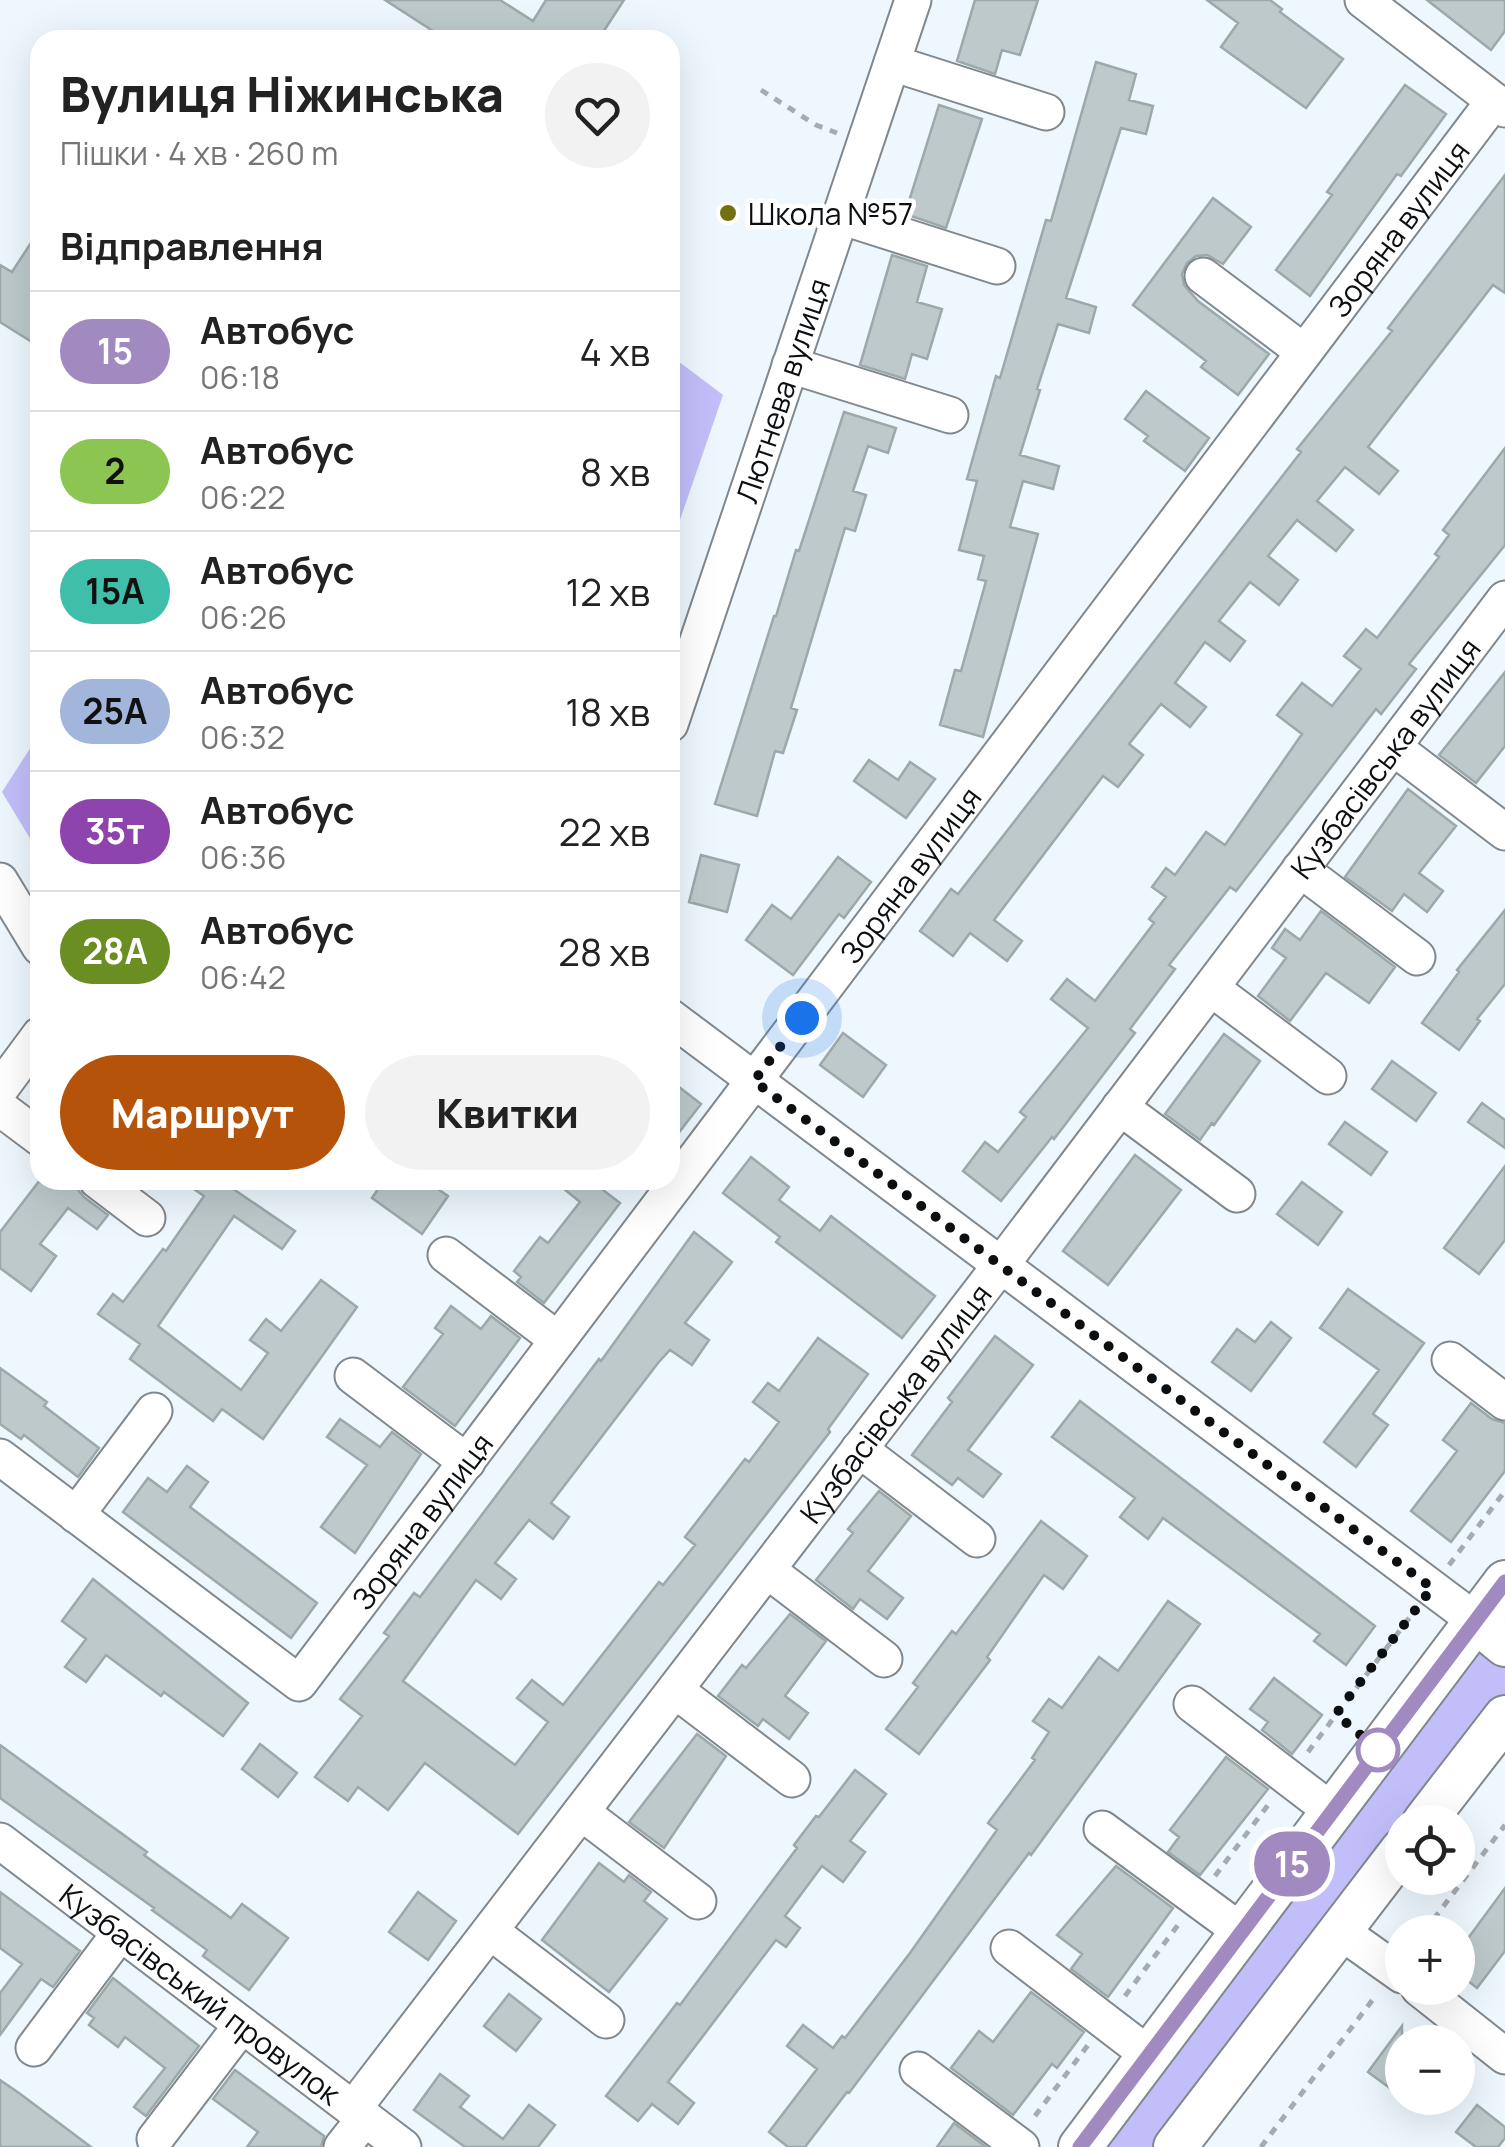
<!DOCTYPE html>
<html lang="uk">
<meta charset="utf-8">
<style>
body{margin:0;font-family:Manrope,sans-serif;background:#f2f2f2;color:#222;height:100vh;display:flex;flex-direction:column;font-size:38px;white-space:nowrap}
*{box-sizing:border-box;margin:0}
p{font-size:32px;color:#767676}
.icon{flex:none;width:55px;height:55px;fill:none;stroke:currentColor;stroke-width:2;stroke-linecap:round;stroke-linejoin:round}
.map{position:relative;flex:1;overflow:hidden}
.sheet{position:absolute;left:30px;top:30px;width:650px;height:1160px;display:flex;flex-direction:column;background:#fff;border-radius:30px;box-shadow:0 10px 40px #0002}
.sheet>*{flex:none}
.badge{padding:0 20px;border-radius:32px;font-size:35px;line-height:65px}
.controls{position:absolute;left:1385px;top:1805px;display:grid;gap:20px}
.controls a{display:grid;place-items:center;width:90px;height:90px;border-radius:50%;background:#fff;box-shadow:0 10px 40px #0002;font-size:50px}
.you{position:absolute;width:50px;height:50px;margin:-25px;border:8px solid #fff;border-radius:50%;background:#1a73e8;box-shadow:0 0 0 15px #1a73e833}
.map>.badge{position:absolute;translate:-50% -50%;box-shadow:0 0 0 5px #fff}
h2{padding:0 30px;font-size:38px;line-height:90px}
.round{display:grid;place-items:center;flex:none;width:105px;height:105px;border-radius:52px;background:#f2f2f2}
.headline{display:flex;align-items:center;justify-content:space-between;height:170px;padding:0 30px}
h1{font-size:48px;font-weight:800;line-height:75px}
.button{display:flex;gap:20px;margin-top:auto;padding:20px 30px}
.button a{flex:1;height:115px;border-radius:60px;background:#b45309;color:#fff;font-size:40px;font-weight:800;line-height:115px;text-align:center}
.button a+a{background:#f2f2f2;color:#222}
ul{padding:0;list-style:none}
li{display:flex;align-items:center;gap:30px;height:120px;padding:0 30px;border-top:2px solid #e0e0e0}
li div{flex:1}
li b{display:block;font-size:38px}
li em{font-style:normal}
li .badge{min-width:110px;font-weight:700;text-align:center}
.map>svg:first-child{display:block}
.green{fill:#c2befa}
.building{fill:#bdc9cb;stroke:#9ca8aa;stroke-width:2.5}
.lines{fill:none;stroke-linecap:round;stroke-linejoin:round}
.minor-casing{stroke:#80888e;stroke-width:39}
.major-casing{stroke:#80888e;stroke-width:46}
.path{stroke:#a4acb1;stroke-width:5;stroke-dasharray:8 8;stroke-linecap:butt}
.minor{stroke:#fff;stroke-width:35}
.major{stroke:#fff;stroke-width:42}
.line-casing{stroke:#fff;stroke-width:22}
.line{stroke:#a18ac0;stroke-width:15}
.walk{stroke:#0c0f11;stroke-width:10;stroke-dasharray:0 18}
.poi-dot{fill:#746f10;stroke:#fff;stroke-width:4}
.stop-dot{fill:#fff;stroke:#a18ac0;stroke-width:5}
.labels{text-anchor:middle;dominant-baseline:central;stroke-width:9;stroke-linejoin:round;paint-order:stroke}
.poi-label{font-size:30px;fill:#0c0f11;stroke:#fff;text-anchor:start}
.street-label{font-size:30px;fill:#0c0f11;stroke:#fff}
</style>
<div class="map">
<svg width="1505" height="2147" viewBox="0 0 1505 2147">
<rect width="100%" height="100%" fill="#edf7fd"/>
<!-- green -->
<path class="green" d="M 670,355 L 723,395 L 670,549 Z
M 40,733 L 40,855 L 2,792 Z
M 1505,1582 L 1505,1717 L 1424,1822 L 1402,1822 L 1402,1850 L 1175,2147 L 1078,2147 Z"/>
<!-- building -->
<path class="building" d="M 385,0 L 500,0 L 533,21 L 546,0 L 624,0 L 598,40 L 447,40 Z
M 975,0 L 1038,0 L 1020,55 L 1002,50 L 995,74 L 957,61 Z
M 1207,0 L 1270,0 L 1282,9 L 1280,12 L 1343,59 L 1306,108 L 1221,47 L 1238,23 Z
M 1427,0 L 1505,0 L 1505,31 L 1491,50 Z
M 1096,62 L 1136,74 L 1129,100 L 1153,106 L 1146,134 L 1121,128 L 1066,298 L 1096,307 L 1089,333 L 1058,324 L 1037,389 L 1040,390 L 1020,455 L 1059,466 L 1053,489 L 1023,481 L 1010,527 L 1038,534 L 983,737 L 940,725 L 955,670 L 961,671 L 986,581 L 978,579 L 984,556 L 959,550 L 977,481 L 967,479 L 996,376 L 1000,378 L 1046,220 L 1051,221 Z
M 1405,85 L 1446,114 L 1401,176 L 1397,174 L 1310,296 L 1276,270 L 1332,195 L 1327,192 Z
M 939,105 L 982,119 L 946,228 L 905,214 Z
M 1505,175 L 1505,293 L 1493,285 L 1368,447 L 1398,471 L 1379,494 L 1345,467 L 1317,501 L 1353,530 L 1336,551 L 1297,520 L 1268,556 L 1298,580 L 1279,605 L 1250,582 L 1219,621 L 1245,641 L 1230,661 L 1205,642 L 1175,683 L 1206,707 L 1190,727 L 1161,704 L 1129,744 L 1143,755 L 1118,787 L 1103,776 L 994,920 L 1022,941 L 1007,961 L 970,933 L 953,956 L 920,931 L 951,889 L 958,894 L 1301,452 L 1297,449 L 1392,331 L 1388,328 Z
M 1213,198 L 1251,227 L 1223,264 L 1207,255 L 1196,256 L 1187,263 L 1182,274 L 1184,285 L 1198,301 L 1269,354 L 1238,395 L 1201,367 L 1206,361 L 1133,305 Z
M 40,229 L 40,347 L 0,322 L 0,265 L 12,272 Z
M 892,255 L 927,266 L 917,302 L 942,309 L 927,359 L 912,354 L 905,379 L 860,365 Z
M 1146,391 L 1209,438 L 1185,471 L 1144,441 L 1148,436 L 1125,419 Z
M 844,412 L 896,428 L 888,453 L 868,446 L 853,491 L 866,495 L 855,531 L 845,528 L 791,708 L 797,710 L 783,753 L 775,751 L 757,816 L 715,804 L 774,616 L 776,616 L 796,550 L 799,551 Z
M 1505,448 L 1505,545 L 1409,664 L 1416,669 L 1381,714 L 1376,709 L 1236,891 L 1230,887 L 1169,965 L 1175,969 L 1130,1029 L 1135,1033 L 1054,1139 L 1052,1137 L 1001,1201 L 963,1171 L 985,1142 L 998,1152 L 1026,1117 L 1020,1112 L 1088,1028 L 1051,999 L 1067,979 L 1095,1001 L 1154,923 L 1149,919 L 1166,897 L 1152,887 L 1166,868 L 1175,875 L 1206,832 L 1225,845 L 1302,734 L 1277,715 L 1302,683 L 1332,706 L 1361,669 L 1344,656 L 1366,629 L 1377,638 L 1439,557 L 1435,554 L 1449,535 L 1443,530 Z
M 1505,672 L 1505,746 L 1476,783 L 1439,755 Z
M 869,760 L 898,780 L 910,762 L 935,779 L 906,818 L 854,781 Z
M 1408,789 L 1456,826 L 1419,873 L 1443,891 L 1427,912 L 1404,894 L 1392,911 L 1345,877 Z
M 701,855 L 739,865 L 727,912 L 689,902 Z
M 838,857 L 871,882 L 844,918 L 839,914 L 793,975 L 746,940 L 772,905 L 791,919 Z
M 1505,910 L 1505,984 L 1477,1019 L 1480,1021 L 1459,1050 L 1422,1023 L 1459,972 L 1457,970 Z
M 1321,911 L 1395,967 L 1369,1003 L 1326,973 L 1290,1021 L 1258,996 L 1286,958 L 1272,948 L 1285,929 L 1300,940 Z
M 843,1033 L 886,1065 L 863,1097 L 820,1065 Z
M 1224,1034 L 1260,1061 L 1214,1125 L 1212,1123 L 1200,1140 L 1165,1114 Z
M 1392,1061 L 1436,1093 L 1416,1121 L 1372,1089 Z
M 670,1080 L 701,1104 L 670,1144 Z
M 1482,1103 L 1505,1120 L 1505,1148 L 1468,1122 Z
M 1345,1122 L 1387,1152 L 1371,1175 L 1329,1144 Z
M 1135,1155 L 1181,1190 L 1108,1285 L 1063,1251 Z
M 751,1157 L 789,1187 L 779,1200 L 820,1231 L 831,1216 L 935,1296 L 902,1338 L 776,1242 L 780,1237 L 723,1193 Z
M 1505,1166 L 1505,1240 L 1479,1274 L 1444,1248 Z
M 40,1180 L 70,1180 L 84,1197 L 108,1215 L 97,1229 L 68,1208 L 40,1244 L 56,1256 L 31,1291 L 0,1268 L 0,1232 Z
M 188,1180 L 220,1180 L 295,1231 L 282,1249 L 234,1216 L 158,1326 L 241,1390 L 268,1353 L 250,1340 L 266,1319 L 281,1331 L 321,1280 L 357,1307 L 263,1439 L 222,1409 L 213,1421 L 130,1359 L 140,1344 L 98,1314 L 113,1294 L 123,1302 L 163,1249 L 166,1251 L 204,1196 L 185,1183 Z
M 384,1180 L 425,1180 L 448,1196 L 422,1234 L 372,1198 Z
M 553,1180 L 590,1180 L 620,1203 L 544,1303 L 517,1282 L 521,1277 L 514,1271 L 540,1237 L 548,1243 L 580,1202 Z
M 1302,1182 L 1342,1212 L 1318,1245 L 1277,1214 Z
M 694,1232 L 732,1262 L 685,1323 L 709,1340 L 692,1365 L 670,1350 L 658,1363 L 551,1503 L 569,1517 L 553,1539 L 529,1520 L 495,1563 L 516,1579 L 501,1599 L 476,1580 L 403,1681 L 515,1765 L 548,1722 L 517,1698 L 532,1680 L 563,1705 L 659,1582 L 663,1585 L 695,1545 L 685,1537 L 745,1459 L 749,1462 L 779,1422 L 753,1402 L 768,1383 L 779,1391 L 818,1338 L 868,1374 L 828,1429 L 830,1432 L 518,1834 L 425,1763 L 388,1810 L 358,1787 L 348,1801 L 315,1777 L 362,1716 L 340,1699 L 389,1636 L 384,1633 L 414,1593 L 420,1597 L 599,1359 L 601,1361 Z
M 1348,1289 L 1424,1343 L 1373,1414 L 1388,1425 L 1356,1467 L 1324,1442 L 1379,1370 L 1320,1328 Z
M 451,1306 L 481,1329 L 491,1316 L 520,1338 L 455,1426 L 403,1387 L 443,1334 L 435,1328 Z
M 1271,1322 L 1291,1338 L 1251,1391 L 1212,1362 L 1237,1329 L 1255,1342 Z
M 995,1336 L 1033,1365 L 968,1450 L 1001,1474 L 983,1497 L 958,1478 L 952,1485 L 912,1455 L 952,1402 L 948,1398 Z
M 0,1368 L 47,1402 L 44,1406 L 99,1448 L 78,1477 L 24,1435 L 21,1439 L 0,1424 Z
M 1080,1401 L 1375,1626 L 1346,1665 L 1314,1641 L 1320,1634 L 1163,1518 L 1148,1539 L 1120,1517 L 1135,1498 L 1052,1437 Z
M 1471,1403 L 1492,1419 L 1505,1423 L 1505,1471 L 1451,1542 L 1411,1511 L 1457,1451 L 1443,1440 Z
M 340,1419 L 380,1447 L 392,1432 L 421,1454 L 355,1553 L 321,1527 L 367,1465 L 327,1437 Z
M 187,1466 L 208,1482 L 190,1507 L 317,1603 L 291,1638 L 123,1512 L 148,1478 L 167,1492 Z
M 879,1491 L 911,1516 L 868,1571 L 903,1598 L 887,1619 L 860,1599 L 853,1609 L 816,1580 L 853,1533 L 848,1529 Z
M 1041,1521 L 1087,1556 L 1063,1589 L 1044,1575 L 987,1657 L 990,1660 L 919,1754 L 886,1729 L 918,1687 L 913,1683 L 952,1631 L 956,1634 Z
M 93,1579 L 248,1703 L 223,1736 L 164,1692 L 161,1696 L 106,1655 L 86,1682 L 65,1667 L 86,1639 L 62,1621 Z
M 1168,1601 L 1200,1624 L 1031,1855 L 1029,1853 L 849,2093 L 847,2092 L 805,2147 L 788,2147 L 769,2132 L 817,2069 L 787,2046 L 803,2025 L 833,2048 L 842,2036 L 845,2038 L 910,1953 L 997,1830 L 988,1823 L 1035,1760 L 1032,1758 L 1049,1732 L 1033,1721 L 1049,1699 L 1062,1708 L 1099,1657 L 1118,1671 Z
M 790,1614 L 826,1641 L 785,1696 L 808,1713 L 789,1739 L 763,1719 L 758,1726 L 718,1696 L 742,1665 L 746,1668 Z
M 1274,1678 L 1322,1715 L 1292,1754 L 1262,1730 L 1268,1722 L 1250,1709 Z
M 697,1734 L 726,1756 L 664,1848 L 629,1822 Z
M 260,1744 L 297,1773 L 278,1797 L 242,1769 Z
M 0,1745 L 147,1852 L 144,1855 L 231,1918 L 242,1904 L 288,1938 L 249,1990 L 203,1956 L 207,1950 L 152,1910 L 154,1908 L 0,1798 Z
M 1226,1757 L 1268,1789 L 1200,1875 L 1168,1852 L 1179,1837 L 1170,1830 Z
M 855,1770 L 886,1794 L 850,1841 L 865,1852 L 843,1882 L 822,1866 L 785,1916 L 800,1928 L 786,1947 L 776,1940 L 668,2082 L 694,2103 L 678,2124 L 652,2104 L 638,2121 L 606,2096 L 677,2003 L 680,2005 L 797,1848 L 794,1845 L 816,1816 L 819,1817 Z
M 599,1863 L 624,1882 L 629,1875 L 651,1892 L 644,1901 L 667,1919 L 609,1992 L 542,1940 Z
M 1116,1866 L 1173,1908 L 1108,1997 L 1071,1969 L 1082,1954 L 1057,1935 Z
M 1505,1888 L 1505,1951 L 1477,1988 L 1458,1973 L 1458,1952 Z
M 0,1892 L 80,1951 L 53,1987 L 41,1979 L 0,2035 L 0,1993 L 22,1964 L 0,1948 Z
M 418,1892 L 456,1921 L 428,1960 L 389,1932 Z
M 113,1978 L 199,2046 L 146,2116 L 134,2107 L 165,2068 L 125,2037 L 118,2047 L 89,2025 L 94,2018 L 87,2013 Z
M 1031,1992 L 1084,2032 L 1057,2068 L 1052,2064 L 1013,2115 L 951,2068 L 979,2031 L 993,2042 Z
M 509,1994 L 541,2019 L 516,2051 L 484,2026 Z
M 1402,2026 L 1402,2097 L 1368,2072 Z
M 235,2070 L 324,2136 L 321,2147 L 247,2147 L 258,2132 L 213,2099 Z
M 440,2074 L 469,2096 L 460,2107 L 503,2139 L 529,2105 L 555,2125 L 538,2147 L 465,2147 L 414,2110 Z
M 0,2080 L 19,2093 L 91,2147 L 0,2147 Z
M 1477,2105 L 1505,2127 L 1505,2138 L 1498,2147 L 1476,2147 L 1456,2132 Z
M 954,2123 L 986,2147 L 937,2147 Z"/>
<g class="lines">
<defs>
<g id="minor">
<path d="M 1363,0 L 1505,109"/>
<path d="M 892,63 L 1046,112"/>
<path d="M 840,216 L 997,266"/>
<path d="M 1203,276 L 1304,352"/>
<path d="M 790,365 L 950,415"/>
<path id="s1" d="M 670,724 L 913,0"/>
<path d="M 1393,747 L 1505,832"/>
<path d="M 1300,869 L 1417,957"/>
<path d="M 0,881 L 40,947"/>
<path d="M 1211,988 L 1328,1076"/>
<path d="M 670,1017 L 1476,1621"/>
<path d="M 0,1089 L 40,1035"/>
<path d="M 1120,1107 L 1237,1194"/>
<path d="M 0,1108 L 40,1138"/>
<path d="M 97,1180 L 147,1218"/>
<path d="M 446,1255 L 558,1340"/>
<path d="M 1450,1360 L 1505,1402"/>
<path d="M 353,1376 L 467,1462"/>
<path d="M 859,1449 L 977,1539"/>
<path id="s2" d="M 0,1457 L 299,1683 L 1494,101"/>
<path d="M 76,1515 L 154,1411"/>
<path d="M 767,1570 L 884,1659"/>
<path d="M 675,1690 L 792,1779"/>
<path d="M 1192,1704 L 1332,1811"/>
<path d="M 581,1812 L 698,1901"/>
<path d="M 1102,1829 L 1242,1932"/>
<path id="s3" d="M 0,1841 L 403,2147"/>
<path d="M 490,1931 L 606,2020"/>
<path d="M 1340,1931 L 1402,1975"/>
<path d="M 1009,1948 L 1149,2055"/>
<path d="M 1419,1988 L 1505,2056"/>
<path d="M 34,2048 L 120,1933"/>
<path d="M 918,2070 L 1021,2147"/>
<path id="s4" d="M 353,2109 L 1000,1266 L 1505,599"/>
<path d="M 155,2139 L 242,2025"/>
<path d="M 342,2147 L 365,2118"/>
</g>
<path id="major" d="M 1476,1621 L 1505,1645
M 1424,1822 L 1505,1717
M 1080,2147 L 1505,1582
M 1175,2147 L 1402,1850"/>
</defs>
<!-- minor casing -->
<use href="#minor" class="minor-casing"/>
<!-- major casing -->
<use href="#major" class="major-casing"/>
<!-- path -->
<path class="path" d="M 761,90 L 816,125 L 837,133
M 1449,1565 L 1505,1491
M 1308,1752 L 1413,1613
M 1215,1876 L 1271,1801
M 1424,1932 L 1505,1825
M 1125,1996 L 1178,1925
M 1035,2116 L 1088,2045
M 1261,2147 L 1377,1994"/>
<!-- minor -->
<use href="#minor" class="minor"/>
<!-- major -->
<use href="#major" class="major"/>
</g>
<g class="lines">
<defs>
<path id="line" d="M 1080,2147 L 1505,1582"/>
</defs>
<!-- line casing -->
<use href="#line" class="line-casing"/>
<!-- line -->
<use href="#line" class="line"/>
<!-- walk -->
<path class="walk" d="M 802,1018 L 754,1081 L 1432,1588 L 1336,1714 L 1378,1750"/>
</g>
<!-- markers -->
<circle class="poi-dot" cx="728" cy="213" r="10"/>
<circle class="stop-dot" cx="1378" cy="1750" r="20"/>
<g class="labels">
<!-- poi labels -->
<g class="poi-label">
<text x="748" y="213">Школа №57</text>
</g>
<!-- street labels -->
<g class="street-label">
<text stroke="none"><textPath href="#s2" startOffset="2198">Зоряна вулиця</textPath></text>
<text stroke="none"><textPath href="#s1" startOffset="352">Лютнева вулиця</textPath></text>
<text stroke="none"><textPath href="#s4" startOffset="1700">Кузбасівська вулиця</textPath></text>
<text stroke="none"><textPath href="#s2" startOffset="1388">Зоряна вулиця</textPath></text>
<text stroke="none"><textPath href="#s4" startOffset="890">Кузбасівська вулиця</textPath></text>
<text stroke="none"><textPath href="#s2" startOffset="578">Зоряна вулиця</textPath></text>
<text stroke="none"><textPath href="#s3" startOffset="252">Кузбасівський провулок</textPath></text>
</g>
</g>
</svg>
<div class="controls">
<a><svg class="icon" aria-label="locate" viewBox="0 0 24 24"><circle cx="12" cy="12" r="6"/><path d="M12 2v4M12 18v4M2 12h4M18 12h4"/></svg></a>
<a>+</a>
<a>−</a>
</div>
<div class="you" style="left:802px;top:1018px"></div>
<b class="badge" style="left:1292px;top:1864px;background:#a18ac0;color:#fff">15</b>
<section class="sheet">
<div class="headline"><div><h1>Вулиця Ніжинська</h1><p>Пішки · 4 хв · 260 m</p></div><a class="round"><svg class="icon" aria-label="heart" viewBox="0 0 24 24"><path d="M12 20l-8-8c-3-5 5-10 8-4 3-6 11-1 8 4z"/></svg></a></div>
<h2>Відправлення</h2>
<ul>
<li><span class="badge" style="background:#a18ac0;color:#fff">15</span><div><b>Автобус</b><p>06:18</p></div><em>4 хв</em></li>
<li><span class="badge" style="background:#8cc552;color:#111">2</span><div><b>Автобус</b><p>06:22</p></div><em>8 хв</em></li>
<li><span class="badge" style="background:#3fbfaa;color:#111">15А</span><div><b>Автобус</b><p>06:26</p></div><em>12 хв</em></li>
<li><span class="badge" style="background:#a2b5db;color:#111">25А</span><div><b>Автобус</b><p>06:32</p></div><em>18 хв</em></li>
<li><span class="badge" style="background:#8e44ad;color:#fff">35т</span><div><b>Автобус</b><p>06:36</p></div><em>22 хв</em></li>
<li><span class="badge" style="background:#6b8e23;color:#fff">28А</span><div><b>Автобус</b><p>06:42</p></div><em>28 хв</em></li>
</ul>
<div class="button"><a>Маршрут</a><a>Квитки</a></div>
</section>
</div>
